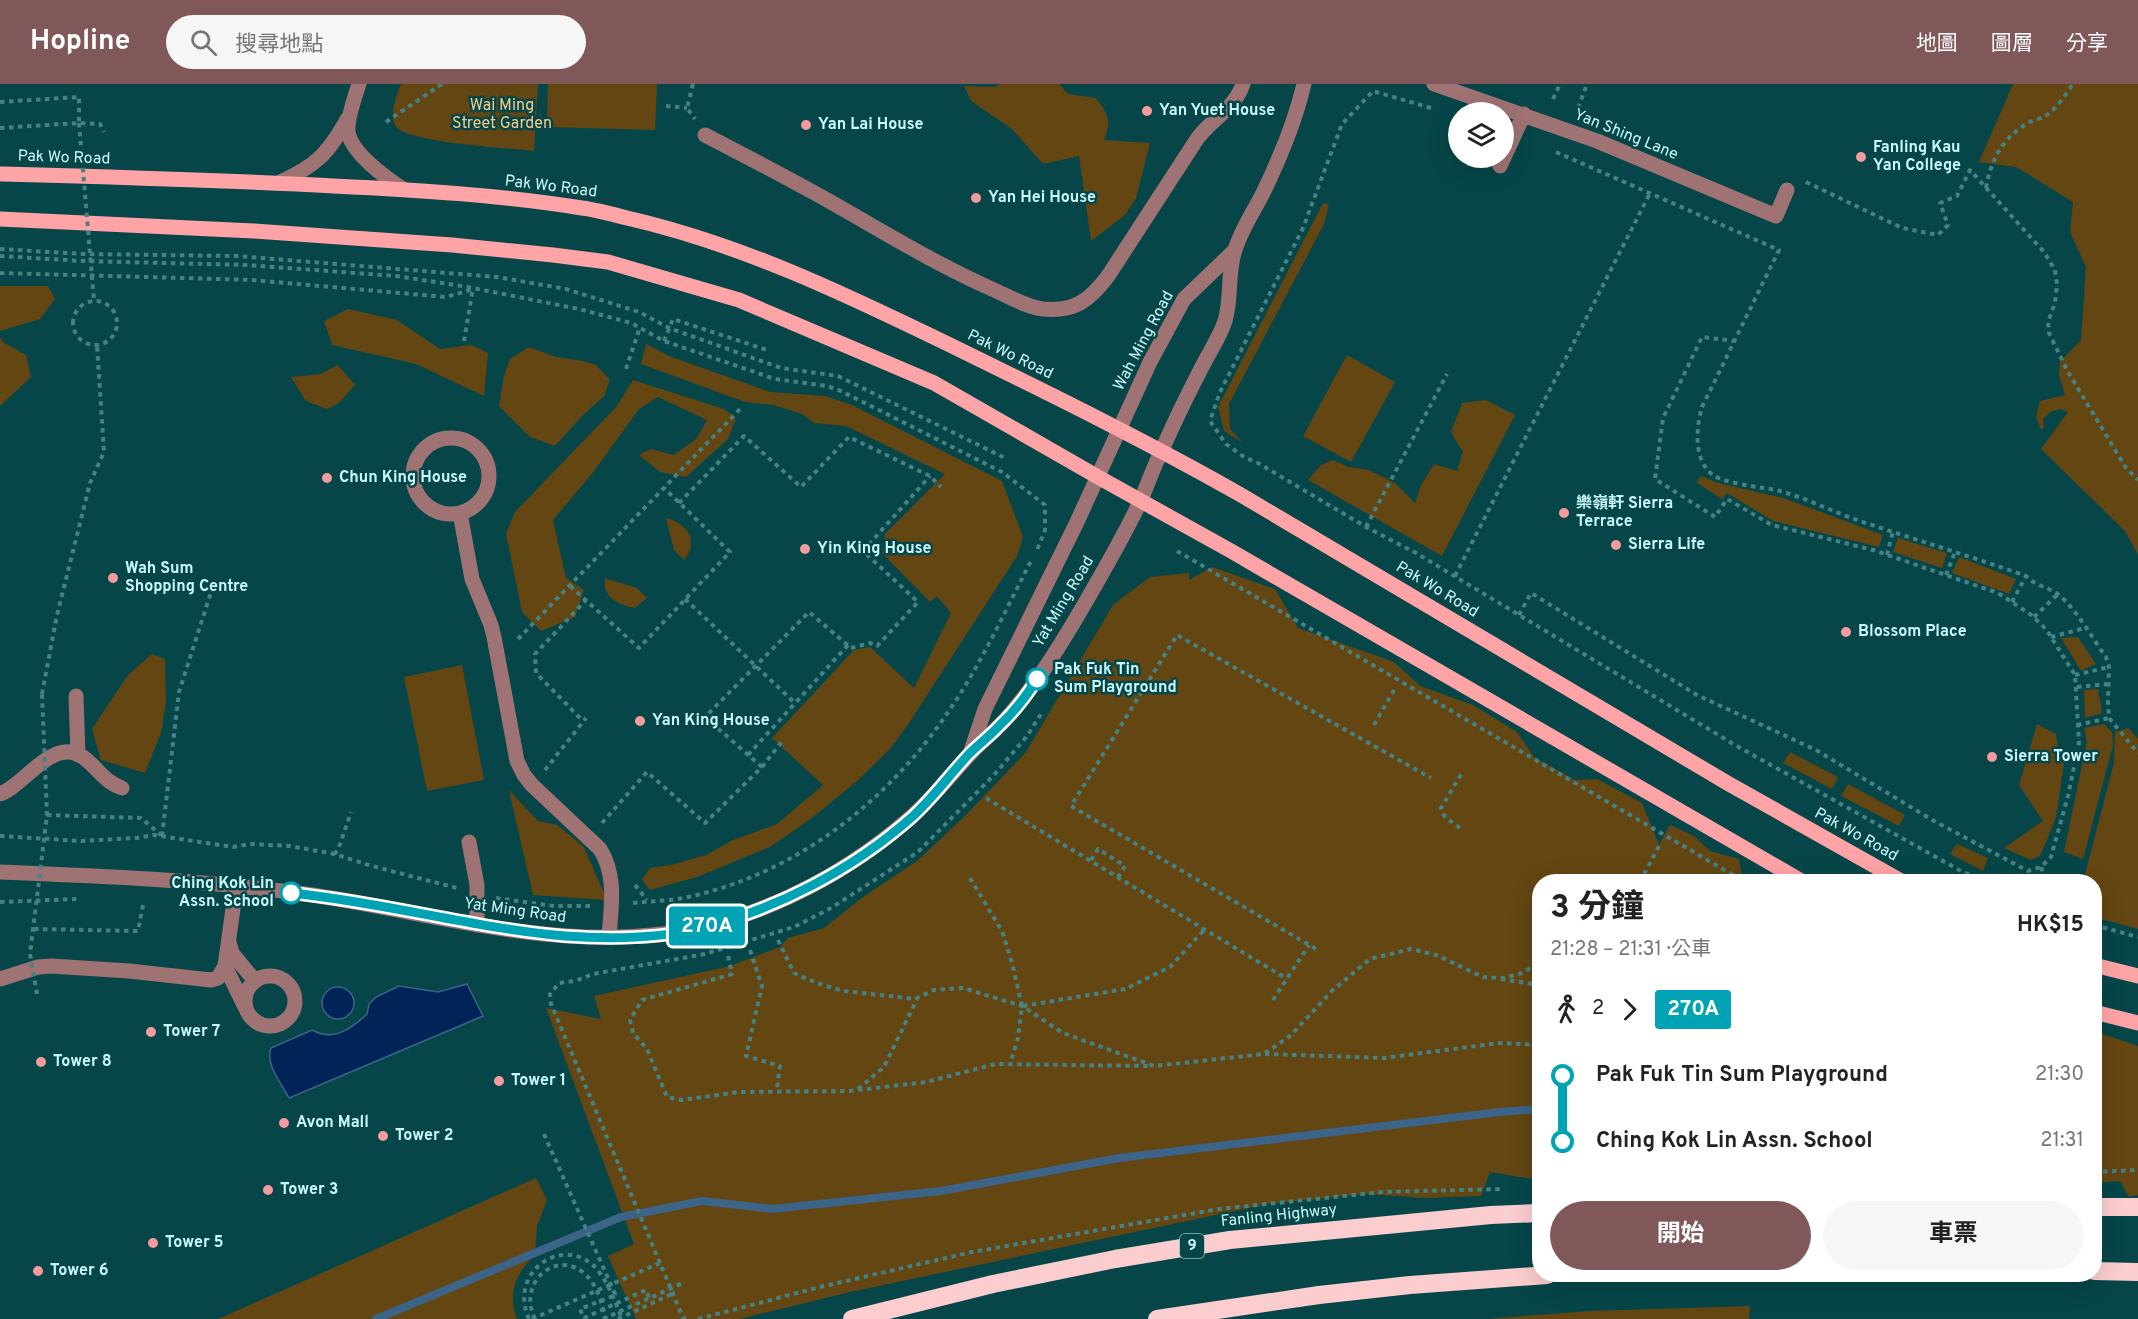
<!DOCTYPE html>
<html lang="zh-TW">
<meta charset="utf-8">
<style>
body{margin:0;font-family:Overpass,"Noto Sans TC",sans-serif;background:#f6f6f6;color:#222;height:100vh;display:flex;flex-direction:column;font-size:22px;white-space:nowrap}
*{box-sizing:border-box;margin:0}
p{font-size:20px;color:#767676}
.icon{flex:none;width:33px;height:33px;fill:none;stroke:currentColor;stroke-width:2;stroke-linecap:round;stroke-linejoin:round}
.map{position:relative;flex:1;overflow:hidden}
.side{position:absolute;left:1532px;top:790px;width:570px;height:408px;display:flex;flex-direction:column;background:#fff;border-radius:24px;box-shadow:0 6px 24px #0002}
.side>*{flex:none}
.badge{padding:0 12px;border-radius:4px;font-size:21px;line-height:39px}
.controls{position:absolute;left:1448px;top:18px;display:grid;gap:12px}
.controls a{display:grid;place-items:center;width:66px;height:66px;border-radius:50%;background:#fff;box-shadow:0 6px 24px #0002;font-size:30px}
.map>.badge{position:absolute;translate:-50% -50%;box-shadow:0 0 0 3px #fff}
.legs{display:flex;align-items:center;gap:9px;height:66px;padding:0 18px;font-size:20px}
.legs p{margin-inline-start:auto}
.head{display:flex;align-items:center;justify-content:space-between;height:102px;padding:0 18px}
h1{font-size:33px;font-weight:700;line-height:45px}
.cta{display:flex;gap:12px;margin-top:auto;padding:12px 18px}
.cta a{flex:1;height:69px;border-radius:36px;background:#815859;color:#fff;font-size:24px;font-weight:700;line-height:69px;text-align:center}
.cta a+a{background:#f6f6f6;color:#222}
ul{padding:0 18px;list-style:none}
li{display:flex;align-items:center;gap:21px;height:66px;font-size:22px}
li i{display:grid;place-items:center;width:9px;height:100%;margin:0 8px;background:currentColor}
li i::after{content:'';width:15px;height:15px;margin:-8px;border:4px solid;border-radius:50%;background:#fff}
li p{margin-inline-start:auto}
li:first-child i{background:linear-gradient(#0000 50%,currentColor 0)}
li:last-child i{background:linear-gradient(currentColor 50%,#0000 0)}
header{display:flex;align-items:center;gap:36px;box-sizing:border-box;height:84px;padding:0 30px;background:#815859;color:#fff}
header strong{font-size:28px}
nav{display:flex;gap:33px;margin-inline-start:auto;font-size:21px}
.search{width:420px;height:54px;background:#f6f6f6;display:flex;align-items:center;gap:15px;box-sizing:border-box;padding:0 21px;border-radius:33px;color:#767676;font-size:22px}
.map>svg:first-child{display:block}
.green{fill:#634612}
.water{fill:#002458;stroke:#3c6488;stroke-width:1.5}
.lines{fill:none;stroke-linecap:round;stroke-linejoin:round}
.stream{stroke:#3c6488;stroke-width:8}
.path{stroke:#468183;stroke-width:4;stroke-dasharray:4.5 4.5;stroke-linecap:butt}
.minor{stroke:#9f7273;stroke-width:15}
.major{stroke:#ffa4a6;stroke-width:15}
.highway{stroke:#fbcdce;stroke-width:18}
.path-bridge{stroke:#468183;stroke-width:4;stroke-dasharray:4.5 4.5;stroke-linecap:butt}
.line-1-casing{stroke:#fff;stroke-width:14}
.line-1{stroke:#00a3b4;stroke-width:9}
.poi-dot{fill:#f59b9d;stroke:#064648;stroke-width:2}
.stop-1-dot{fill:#fff;stroke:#00a3b4;stroke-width:3}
.labels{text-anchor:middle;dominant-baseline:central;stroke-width:5;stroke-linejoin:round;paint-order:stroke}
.shield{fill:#064648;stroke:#8ec3c4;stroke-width:1.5}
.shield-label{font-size:15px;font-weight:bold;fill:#c8f8f9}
.park-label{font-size:16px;fill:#f6cc8b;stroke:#064648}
.poi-label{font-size:16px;font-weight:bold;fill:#c8f8f9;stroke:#064648;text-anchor:start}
.street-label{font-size:16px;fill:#c8f8f9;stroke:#064648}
.stop-label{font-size:16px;font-weight:bold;fill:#c8f8f9;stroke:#064648;text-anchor:start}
</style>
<header>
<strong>Hopline</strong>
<div class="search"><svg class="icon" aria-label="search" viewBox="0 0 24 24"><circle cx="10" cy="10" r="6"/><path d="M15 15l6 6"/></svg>搜尋地點</div>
<nav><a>地圖</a><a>圖層</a><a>分享</a></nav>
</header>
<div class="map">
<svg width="2138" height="1235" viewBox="0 0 2138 1235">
<rect width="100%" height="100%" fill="#064648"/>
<!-- green -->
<path class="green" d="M 401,0 L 538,0 L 534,67 C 511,64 403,59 395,41 C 389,29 397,11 401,0 Z
M 548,0 L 657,0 L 655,46 L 547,43 Z
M 1000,0 L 1059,0 L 1068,10 L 1096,14 C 1108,30 1112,36 1104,56 L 1150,59 L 1136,114 L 1125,131 L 1091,157 L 1079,72 L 1043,80 L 1012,45 L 971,17 L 964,2 L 994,3 Z
M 2013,0 L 2138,0 L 2138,471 L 2125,447 L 2041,365 L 2068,328 L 2061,325 L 2050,328 L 2043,335 L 2044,343 L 2041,346 L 2036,333 L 2040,317 L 2065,311 L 2059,291 L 2060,278 L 2081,256 L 2086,183 L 2070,148 L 2073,118 L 2016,83 L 1979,78 Z
M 1323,119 L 1329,121 L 1324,140 L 1229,320 L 1230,345 L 1243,359 L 1224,347 L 1218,323 Z
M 0,202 L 48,202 L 55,215 L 40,235 L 0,247 Z
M 348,225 L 397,236 L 440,265 L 471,261 L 488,269 L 484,312 L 416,280 L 332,261 L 324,237 Z
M 0,252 L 3,258 L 26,271 L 31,293 L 0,322 Z
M 646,260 L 669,272 L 770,308 L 825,312 L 852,321 L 1002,397 L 1023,453 L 1017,472 L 909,639 L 890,665 L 857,697 L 812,734 L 770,763 L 697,793 L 650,806 L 642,796 L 650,784 L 671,781 L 706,771 L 731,757 L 777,740 L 823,701 L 772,654 L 854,566 L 870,563 L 914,604 L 951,529 L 937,512 L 930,518 L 882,469 L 885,450 L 945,390 L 846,342 L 814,339 L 802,330 L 774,321 L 745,318 L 641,280 Z
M 529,263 L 556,273 L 583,277 L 596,281 L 610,296 L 604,312 L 582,332 L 555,362 L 530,353 L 499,322 L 504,292 L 510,275 Z
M 1347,271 L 1395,298 L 1351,378 L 1303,352 Z
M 338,281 L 355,301 L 339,319 L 327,325 L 306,317 L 291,293 L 321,290 Z
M 633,296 L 724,325 L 736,334 L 728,355 L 686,393 L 660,388 L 639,371 L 650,365 L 674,371 L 696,355 L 707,336 L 658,313 L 639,325 L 594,387 L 553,436 L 566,494 L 584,506 L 575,533 L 541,547 L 522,528 L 506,450 L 515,428 L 617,322 Z
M 1486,316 L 1515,331 L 1442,472 L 1308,396 L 1321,381 L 1333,376 L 1348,383 L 1369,386 L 1395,399 L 1415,419 L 1421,401 L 1434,380 L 1457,387 L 1463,368 L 1451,348 L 1462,319 Z
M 1701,392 L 1718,399 L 1783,414 L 1883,451 L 1879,463 L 1773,437 L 1727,409 L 1722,415 L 1697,399 Z
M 666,434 C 687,439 700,457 684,476 L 674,466 Z
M 1898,454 L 1947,469 L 1942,484 L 1893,468 Z
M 1959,473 L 2016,495 L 2009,510 L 1952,489 Z
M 1212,483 L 1275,505 L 1298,544 L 1394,578 L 1420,602 L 1473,621 L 1517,648 L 1534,673 L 1575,696 L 1597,695 L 1642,719 L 1659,761 L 1670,741 L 1694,752 L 1710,767 L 1739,775 L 1743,798 L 1539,798 L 1539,1096 L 1490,1088 L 1481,1112 L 1425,1114 L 1366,1110 L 1268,1120 L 850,1208 L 740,1235 L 636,1235 L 608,1172 L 634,1160 L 546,924 L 601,935 L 594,912 L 730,882 L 780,863 L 788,854 L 824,844 L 863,813 L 917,777 L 965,732 L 1026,668 L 1113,521 L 1150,493 L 1189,489 L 1189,496 Z
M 605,494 L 637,504 L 647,514 L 635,524 C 618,521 602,513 605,494 Z
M 2078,553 L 2096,580 L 2081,587 L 2061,554 Z
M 152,570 L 165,575 L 166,618 L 161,649 L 145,689 L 101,676 L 92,645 L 128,591 Z
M 462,581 L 484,696 L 427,707 L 404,593 Z
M 2098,605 L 2102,629 L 2085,634 L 2084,606 Z
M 2037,640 L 2056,650 L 2058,663 L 2065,672 L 2056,734 L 2040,772 L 2031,776 L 2004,764 L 2043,737 L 2019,701 Z
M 2104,640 L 2112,648 L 2113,661 L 2083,775 L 2064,768 L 2087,657 L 2084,644 Z
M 2128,644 L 2138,655 L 2138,845 L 2094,833 L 2094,798 L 2083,798 L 2114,679 L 2115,648 Z
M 1790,668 L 1838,693 L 1832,705 L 1783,679 Z
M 1848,700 L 1905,731 L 1899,742 L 1841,712 Z
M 509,706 L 538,737 L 557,741 L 584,763 L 607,816 L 533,811 Z
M 1957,760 L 1988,774 L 1983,787 L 1950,770 Z
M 2094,947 L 2138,962 L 2138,1111 L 2129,1113 L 2120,1097 L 2094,1099 Z
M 536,1094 L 547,1116 L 537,1142 L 535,1171 C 516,1188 507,1210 517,1235 L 218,1235 Z
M 1750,1222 L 1749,1235 L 1486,1235 L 1590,1227 Z"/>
<!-- water -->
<path class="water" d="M 467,900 L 483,932 L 289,1014 C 281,999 265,980 271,964 L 312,946 C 333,958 351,945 367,930 L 369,920 L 376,913 L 399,902 L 438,908 Z
M322 919a16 16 0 1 1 32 0a16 16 0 1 1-32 0Z"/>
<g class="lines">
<!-- stream -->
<path class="stream" d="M 376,1235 L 621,1133 L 702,1117 L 772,1125 L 941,1107 L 1119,1074 L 1500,1028 L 1539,1025"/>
<!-- path -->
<path class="path" d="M 693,0 L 687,24 L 695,35
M 1553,15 L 1560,0
M 0,18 L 79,13 L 79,39
M 666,22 L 687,24
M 1431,24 L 1373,7 L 1342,40 L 1303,144 L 1220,308 L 1210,337 L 1226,360 L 1244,373 L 1258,379 L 1366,443 L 1416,469 L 1735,661 L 1961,787 L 1986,798
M 1578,24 L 1587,0
M 386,38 L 442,0
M 0,44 L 79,39 L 100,40 L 104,48
M 1556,68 L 1779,166 L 1702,323 C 1696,344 1693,376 1713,391 C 1725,400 1763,403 1780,407 C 1806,414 1831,427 1857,436 C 1913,455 1970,472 2026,492 C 2035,502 2049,503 2059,511 C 2077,526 2092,554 2106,573 L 2109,583 L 2108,617 L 2109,634 L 2138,669
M 1806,98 L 1902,144 L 1938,151 L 1948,141 L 1940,119 L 1957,112 L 1970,86 L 2044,168 L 2055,186 L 2057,200 L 2055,219 L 2048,238 L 2049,249 L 2068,288 L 2126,384 L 2138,396
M 1986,104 C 1991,76 2002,54 2028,39 C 2033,36 2040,35 2045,32 C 2056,26 2066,10 2073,0
M 0,165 L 83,170 L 237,172 L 497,193 L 566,205 L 639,228 L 669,244 L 781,284 L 838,292 L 1007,375
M 0,172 L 82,177 L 246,181 L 396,192 L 468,203 L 579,225 L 631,239 L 664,257 L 775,295 L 827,302 L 841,307 L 1002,388 L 1045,421 L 1045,446 L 1037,466
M 0,189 L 252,196 L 446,213 L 474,205
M 464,257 L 473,204
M 664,257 L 673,235 L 767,266
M 626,285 L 640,243
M 679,419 L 744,352 L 801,403 L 849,353 L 930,392 L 941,403
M 1366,443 L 1447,290
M 1177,467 L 1745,798
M 1887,471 L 1893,447
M 1946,491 L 1955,468
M 1455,492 L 1650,109
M 570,502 L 639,564 L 730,468 L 664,404
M 685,515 L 795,619
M 2012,518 L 2026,492
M 1519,531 L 1531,509 L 1697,611 L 1816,666 L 1934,737 L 2028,787 L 2041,783 L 2051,773 L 2068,712 L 2079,658 L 2075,591 L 2046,545 L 2030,530 L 1998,509 L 1873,466 L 1772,441 L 1727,415 L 1715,433 L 1655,395 L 1663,334 L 1702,253 L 1734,257
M 2034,533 L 2058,510
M 2051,553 L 2085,544
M 518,555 L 741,324
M 2075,591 L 2109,583
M 2077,603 L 2108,600
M 42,610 L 57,531 L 90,399 L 104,368 L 97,261
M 580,634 L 536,589 L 535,570 L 586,516
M 1374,641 L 1394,606
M 2077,641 L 2109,634
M 748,671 L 848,561
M 762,683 L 705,633 L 809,528 L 851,564 L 870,559 L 877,562 L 918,518 L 863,467 L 930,392
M 545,686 L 586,634
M 986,714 L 1287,895
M 47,731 L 141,734 L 161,751
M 602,739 L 647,688 L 705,739 L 762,683 L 783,656
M 1460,744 L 1445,733 L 1441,724 L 1462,689
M 0,752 L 81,757 L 137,754 L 154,751 L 233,763 L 250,760 L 290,762 L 334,770 L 372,782 L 457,804
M 162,752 L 179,608 L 213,502
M 334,770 L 338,766 L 351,728
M 1091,776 L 1098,765 L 1125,782 L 1118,793
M 2041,783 L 2047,798
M 970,794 L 1002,847 L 1012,879 L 1022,922 L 1018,954 L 1010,980
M 1640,798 L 1659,762
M 635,801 L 647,816
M 496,814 L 554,822 L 590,822
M 0,818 L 77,815
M 633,819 C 651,817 670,817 688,813 C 794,790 885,720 946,631 C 980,583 1005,527 1032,475
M 2094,841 L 2138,853
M 34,845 L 138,847 L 143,821
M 778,856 L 794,889 L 817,899 L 843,907 L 915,915 L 934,906 L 963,904 L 1022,922 L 1063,949 L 1154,982 L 1264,970 L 1290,952 L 1333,906 L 1370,875 L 1411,865 L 1436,871 L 1483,893 L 1504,894 L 1522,889 L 1539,879
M 1316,865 L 1071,722 L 1177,551 L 1431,694
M 750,866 L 762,902 L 746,972 L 780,982 L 777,1004
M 728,872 L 732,890 L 642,916 L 630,936 L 633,949 L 647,965 L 667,1013 L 681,1016 L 739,1008 L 850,1007 L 926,998 L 996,980 L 1151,982
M 1501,895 L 1539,901
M 1273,916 L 1309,861
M 1023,922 L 1125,905 L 1170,883 L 1205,845
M 1265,970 L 1384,974 L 1499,959 L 1539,961
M 858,1005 L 884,983 L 917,915
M 2094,1088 L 2138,1086
M 660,1179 L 551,920 L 550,910 L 559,899 L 575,897 L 593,890 L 705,870 L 794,843 L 831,824 L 918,768 L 994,691 L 1027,652 L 1043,627
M 613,1212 L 580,1225 L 584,1234 L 646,1206 L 649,1214
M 532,1235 L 660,1179 L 683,1234 L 687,1235
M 603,1235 L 683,1199
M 618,1235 L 672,1210
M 698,1235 L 820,1203 L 972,1168 L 1219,1125 L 1382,1108 L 1502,1105"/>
<!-- minor -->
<path class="minor" d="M 359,0 C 355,12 347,35 348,47 C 350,68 386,94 403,105
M 1434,0 L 1597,57 L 1776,132 L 1787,106
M 705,51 C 751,75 798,99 843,125 C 892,153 940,182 992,205 C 1008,212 1026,223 1043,225 C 1075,228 1090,216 1108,192 L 1197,55 C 1211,35 1235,25 1243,0
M 1500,82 L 1524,30
M 278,99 C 316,82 328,70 348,34
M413 392a38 38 0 1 1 76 0a38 38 0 1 1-76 0Z
M 460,429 L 472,495 L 491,541 L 494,553 L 517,677 L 524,691 L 532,701 L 600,765 C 617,792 611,823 609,853
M 76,612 L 78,671
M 971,667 L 985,625 L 1077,438 L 1150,278 L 1184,215 L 1234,167
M 0,710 C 25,701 53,652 83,673 C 97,683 104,698 122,704
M 469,758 L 477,801 L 477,841
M 0,788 C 102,792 204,796 305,810 C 420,826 535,863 652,851 C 747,842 839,796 910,734 C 933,714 951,690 972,668 C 982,657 994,648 1004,637 C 1034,604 1058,565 1081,526 C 1102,490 1123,454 1141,416 C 1148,399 1154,382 1162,366 C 1175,336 1190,306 1205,277 C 1212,264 1221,250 1225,237 C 1232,214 1227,188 1235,166 C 1241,146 1254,127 1263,109 C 1280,74 1295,38 1304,0
M 229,858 L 232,869 L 255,897
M 225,882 L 245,923
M245 917a25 25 0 1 1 50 0a25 25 0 1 1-50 0Z
M 0,895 L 38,883 L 51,882 L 129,887 L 211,896 L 218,894 L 225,882 L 236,803"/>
<!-- major -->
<path class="major" d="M 0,90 C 111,93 223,96 334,102 C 417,106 501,111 582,124 C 597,126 612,130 627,134 C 741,160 845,210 950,261 C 1048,309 1146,357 1241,411 L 1729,700 L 1903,798
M 0,135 L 254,147 L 452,161 L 553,171 L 608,178 L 739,216 L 934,299 L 1098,393 L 1231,467 L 1803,798
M 2094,881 L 2138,892
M 2094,928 L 2138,939"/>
<!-- highway -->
<path class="highway" d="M 2094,1123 L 2138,1123
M 2094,1187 L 2138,1188
M 852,1235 L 993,1200 L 1115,1175 L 1230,1156 L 1491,1131 L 1539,1129
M 1157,1235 L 1319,1211 L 1410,1201 L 1547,1191"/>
<!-- path-bridge -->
<path class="path-bridge" d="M 79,39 L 94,217
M73 239a22 22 0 1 1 44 0a22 22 0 1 1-44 0Z
M 37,910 L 30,870 L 47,731 L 42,610
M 544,1050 L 615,1210 L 613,1212
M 529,1235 C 508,1189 560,1152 593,1181 C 607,1195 615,1217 622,1235
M 535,1235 C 516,1197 559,1163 587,1192 C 598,1203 602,1221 606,1235"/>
</g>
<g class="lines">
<defs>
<path id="line-1" d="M 291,809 C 383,818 473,844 565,852 C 608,855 655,855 696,845 C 774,827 852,786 912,733 C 934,713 950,690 970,669 C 980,659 991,651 1000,641 C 1014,628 1027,611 1037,595"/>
</defs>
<!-- line-1 casing -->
<use href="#line-1" class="line-1-casing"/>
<!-- line-1 -->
<use href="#line-1" class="line-1"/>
</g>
<!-- markers -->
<g class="poi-dot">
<circle cx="1147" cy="27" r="6"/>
<circle cx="806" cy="41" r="6"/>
<circle cx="1861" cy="73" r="6"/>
<circle cx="976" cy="114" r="6"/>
<circle cx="327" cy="394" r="6"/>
<circle cx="1564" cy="429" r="6"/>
<circle cx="1616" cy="461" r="6"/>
<circle cx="805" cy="465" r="6"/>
<circle cx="113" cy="494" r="6"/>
<circle cx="1846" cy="548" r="6"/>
<circle cx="640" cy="637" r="6"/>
<circle cx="1992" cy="673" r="6"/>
<circle cx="151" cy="948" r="6"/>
<circle cx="41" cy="978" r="6"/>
<circle cx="499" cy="997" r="6"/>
<circle cx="284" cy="1039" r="6"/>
<circle cx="383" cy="1052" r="6"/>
<circle cx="268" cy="1106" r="6"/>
<circle cx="153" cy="1159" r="6"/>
<circle cx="38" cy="1187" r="6"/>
</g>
<g class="stop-1-dot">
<circle cx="1037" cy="595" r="10"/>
<circle cx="291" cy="809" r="10"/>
</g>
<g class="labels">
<!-- shield labels -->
<rect class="shield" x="1180" y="1150" width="24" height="24" rx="4.5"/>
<g class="shield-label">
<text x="1192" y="1162">9</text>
</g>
<!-- park labels -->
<g class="park-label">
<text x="502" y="22">Wai Ming<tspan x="502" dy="18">Street Garden</tspan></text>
</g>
<!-- poi labels -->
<g class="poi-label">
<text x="1159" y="27">Yan Yuet House</text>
<text x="818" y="41">Yan Lai House</text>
<text x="1873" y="64">Fanling Kau<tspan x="1873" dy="18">Yan College</tspan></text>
<text x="988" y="114">Yan Hei House</text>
<text x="339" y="394">Chun King House</text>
<text x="1576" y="420">樂嶺軒 Sierra<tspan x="1576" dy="18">Terrace</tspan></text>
<text x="1628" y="461">Sierra Life</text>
<text x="817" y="465">Yin King House</text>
<text x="125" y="485">Wah Sum<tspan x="125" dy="18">Shopping Centre</tspan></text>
<text x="1858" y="548">Blossom Place</text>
<text x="652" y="637">Yan King House</text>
<text x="2004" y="673">Sierra Tower</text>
<text x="163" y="948">Tower 7</text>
<text x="53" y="978">Tower 8</text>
<text x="511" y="997">Tower 1</text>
<text x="296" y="1039">Avon Mall</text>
<text x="395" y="1052">Tower 2</text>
<text x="280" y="1106">Tower 3</text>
<text x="165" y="1159">Tower 5</text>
<text x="50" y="1187">Tower 6</text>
</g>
<!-- street labels -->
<g class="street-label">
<text transform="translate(1626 51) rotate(22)">Yan Shing Lane</text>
<text transform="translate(64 74) rotate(2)">Pak Wo Road</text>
<text transform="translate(551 103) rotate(7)">Pak Wo Road</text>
<text transform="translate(1144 257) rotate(-62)">Wah Ming Road</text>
<text transform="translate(1010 271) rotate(26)">Pak Wo Road</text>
<text transform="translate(1437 506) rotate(31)">Pak Wo Road</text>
<text transform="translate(1064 518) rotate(-59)">Yat Ming Road</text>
<text transform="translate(1856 751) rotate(29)">Pak Wo Road</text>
<text transform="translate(515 827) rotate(8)">Yat Ming Road</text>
<text transform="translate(1279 1132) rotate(-6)">Fanling Highway</text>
</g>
<!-- stop labels -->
<g class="stop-label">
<text x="1054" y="586">Pak Fuk Tin<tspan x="1054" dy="18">Sum Playground</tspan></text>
<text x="274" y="800" text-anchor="end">Ching Kok Lin<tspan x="274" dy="18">Assn. School</tspan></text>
</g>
</g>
</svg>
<div class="controls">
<a><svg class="icon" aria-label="layers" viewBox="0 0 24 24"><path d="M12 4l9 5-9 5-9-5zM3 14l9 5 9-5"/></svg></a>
</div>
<b class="badge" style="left:707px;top:842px;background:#00a3b4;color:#fff">270A</b>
<section class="side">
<div class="head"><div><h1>3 分鐘</h1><p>21:28 – 21:31 · 公車</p></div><b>HK$15</b></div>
<div class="legs"><svg class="icon" aria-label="walk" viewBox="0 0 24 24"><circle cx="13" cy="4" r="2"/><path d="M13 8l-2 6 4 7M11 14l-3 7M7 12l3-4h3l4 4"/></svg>2<svg class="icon" aria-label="forward" viewBox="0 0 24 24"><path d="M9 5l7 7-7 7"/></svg><b class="badge" style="background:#00a3b4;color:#fff">270A</b></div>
<ul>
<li><i style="color:#00a3b4"></i><b>Pak Fuk Tin Sum Playground</b><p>21:30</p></li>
<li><i style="color:#00a3b4"></i><b>Ching Kok Lin Assn. School</b><p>21:31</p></li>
</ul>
<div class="cta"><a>開始</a><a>車票</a></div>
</section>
</div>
